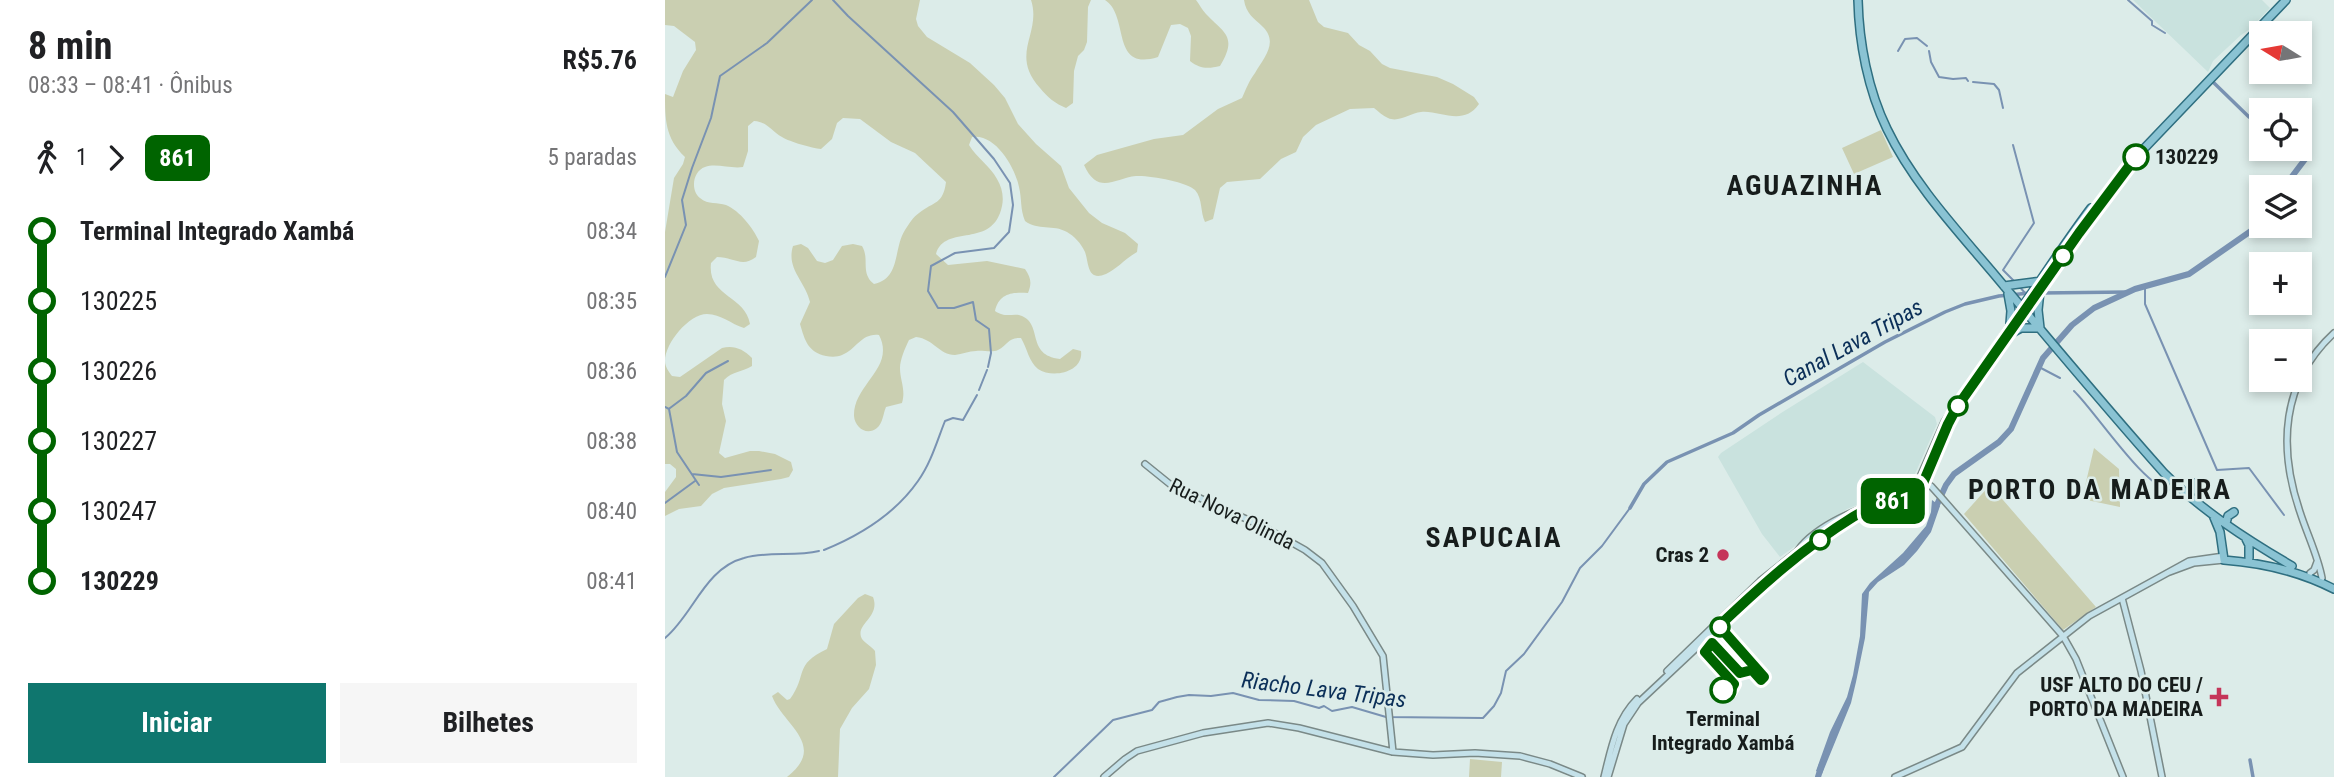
<!DOCTYPE html>
<html lang="pt">
<meta charset="utf-8">
<style>
body{margin:0;font-family:"Roboto Condensed",sans-serif;background:#f6f6f6;color:#202124;height:100vh;display:flex;flex-direction:column;font-size:26px;white-space:nowrap}
*{box-sizing:border-box;margin:0}
p{font-size:23px;color:#757577}
.icon{flex:none;width:38px;height:38px;fill:none;stroke:currentColor;stroke-width:2;stroke-linecap:round;stroke-linejoin:round}
.map{position:relative;flex:1;overflow:hidden}
.drawer{display:flex;flex-direction:column;background:#fff;width:665px}
.drawer>*{flex:none}
.badge{padding:0 14px;border-radius:10px;font-size:24px;line-height:46px}
.needle{width:46px;rotate:281deg}
.fabs{position:absolute;left:1584px;top:21px;display:grid;gap:14px}
.fabs a{display:grid;place-items:center;width:63px;height:63px;border-radius:0px;background:#fff;box-shadow:0 4px 10px #0003;font-size:35px}
.map>.badge{position:absolute;translate:-50% -50%;box-shadow:0 0 0 4px #fff}
.legs{display:flex;align-items:center;gap:10px;height:77px;padding:0 28px;font-size:23px}
.legs p{margin-inline-start:auto}
.summary{display:flex;align-items:center;justify-content:space-between;height:119px;padding:0 28px}
h1{font-size:38px;font-weight:700;line-height:52px}
.action{display:flex;gap:14px;margin-top:auto;padding:14px 28px}
.action a{flex:1;height:80px;border-radius:0px;background:#0f766e;color:#fff;font-size:28px;font-weight:700;line-height:80px;text-align:center}
.action a+a{background:#f6f6f6;color:#202124}
ul{padding:0 28px;list-style:none}
li{display:flex;align-items:center;gap:24px;height:70px;font-size:26px}
li i{display:grid;place-items:center;width:10px;height:100%;margin:0 9px;background:currentColor}
li i::after{content:'';width:18px;height:18px;margin:-9px;border:5px solid;border-radius:50%;background:#fff}
li p{margin-inline-start:auto}
li:first-child i{background:linear-gradient(#0000 50%,currentColor 0)}
li:last-child i{background:linear-gradient(currentColor 50%,#0000 0)}
main{display:flex;flex:1;min-height:0}
.map>svg:first-child{display:block}
.built{fill:#c9e2de}
.green{fill:#cacfb1}
.water{fill:#7992b2}
.lines{fill:none;stroke-linecap:round;stroke-linejoin:round}
.stream{stroke:#7992b2;stroke-width:2}
.canal{stroke:#7992b2;stroke-width:3.5}
.river{stroke:#7992b2;stroke-width:6}
.secondary-casing{stroke:#7a8987;stroke-width:8}
.primary-casing{stroke:#2f6f80;stroke-width:10}
.secondary{stroke:#c4e1e9;stroke-width:5}
.primary{stroke:#8ac3d3;stroke-width:7}
.line-1-casing{stroke:#fff;stroke-width:16}
.line-1{stroke:#006400;stroke-width:10}
.stop-1-dot{fill:#fff;stroke:#006400;stroke-width:3.5}
.poi-dot{fill:#c53559;stroke:#dcece9;stroke-width:2.5}
.labels{text-anchor:middle;dominant-baseline:central;stroke-width:5;stroke-linejoin:round;paint-order:stroke}
.stop-label{font-size:21px;font-weight:bold;fill:#171d1c;stroke:#dcece9;text-anchor:start}
.street-label{font-size:21px;fill:#171d1c;stroke:#dcece9}
.poi-label{font-size:21px;font-weight:bold;fill:#171d1c;stroke:#dcece9;text-anchor:end}
.water-label{font-size:23px;font-style:italic;fill:#0b2f58;stroke:#dcece9}
.district-label{font-size:28px;font-weight:bold;letter-spacing:2px;fill:#171d1c;stroke:#dcece9}
</style>
<main>
<section class="drawer">
<div class="summary"><div><h1>8 min</h1><p>08:33 – 08:41 · Ônibus</p></div><b>R$5.76</b></div>
<div class="legs"><svg class="icon" aria-label="walk" viewBox="0 0 24 24"><circle cx="13" cy="4" r="2"/><path d="M13 8l-2 6 4 7M11 14l-3 7M7 12l3-4h3l4 4"/></svg>1<svg class="icon" aria-label="forward" viewBox="0 0 24 24"><path d="M9 5l7 7-7 7"/></svg><b class="badge" style="background:#006400;color:#fff">861</b><p>5 paradas</p></div>
<ul>
<li><i style="color:#006400"></i><b>Terminal Integrado Xambá</b><p>08:34</p></li>
<li><i style="color:#006400"></i><span>130225</span><p>08:35</p></li>
<li><i style="color:#006400"></i><span>130226</span><p>08:36</p></li>
<li><i style="color:#006400"></i><span>130227</span><p>08:38</p></li>
<li><i style="color:#006400"></i><span>130247</span><p>08:40</p></li>
<li><i style="color:#006400"></i><b>130229</b><p>08:41</p></li>
</ul>
<div class="action"><a>Iniciar</a><a>Bilhetes</a></div>
</section>
<div class="map">
<svg width="1669" height="777" viewBox="0 0 1669 777">
<rect width="100%" height="100%" fill="#dcece9"/>
<!-- built -->
<path class="built" d="M 1468,0 L 1597,0 L 1605,8 L 1585,29 L 1576,35 L 1548,61 L 1543,72 Z
M 1198,362 L 1270,417 L 1272,424 L 1246,483 L 1182,509 L 1115,557 L 1097,534 L 1053,457 L 1056,453 L 1116,413 Z"/>
<!-- green -->
<path class="green" d="M 0,0 L 255,0 L 251,19 L 253,26 L 262,37 L 305,63 L 329,85 L 340,98 L 353,124 L 371,144 L 396,166 L 404,188 L 424,213 L 437,223 L 460,233 L 473,244 L 472,252 C 461,258 452,269 441,274 C 422,282 424,263 420,252 C 416,243 409,236 402,232 C 388,224 373,231 360,221 C 355,209 357,199 354,187 C 350,167 330,133 307,137 L 304,145 C 312,158 325,166 332,179 C 337,187 339,197 337,206 C 328,250 280,223 271,254 L 283,265 L 322,261 L 360,269 C 366,278 367,283 363,293 C 348,292 334,293 330,311 C 342,319 348,312 357,316 C 378,325 361,355 395,359 L 408,349 L 416,351 C 419,372 388,379 373,369 C 364,362 362,348 356,338 C 343,337 343,345 333,350 C 327,353 318,350 311,351 C 304,351 297,354 290,355 C 274,355 269,339 251,337 L 244,340 C 240,348 235,360 235,368 C 235,381 241,389 237,403 L 221,407 C 218,414 218,423 212,428 C 202,436 190,428 189,416 C 188,384 231,368 214,335 C 196,333 192,349 177,355 C 173,357 166,357 161,356 C 143,352 140,341 135,324 L 145,302 C 140,281 121,269 128,246 L 136,244 L 143,248 L 152,261 L 160,263 L 168,260 L 177,246 L 188,244 L 197,246 C 205,259 195,273 209,284 C 236,278 228,249 240,230 C 244,224 248,217 254,213 C 269,201 278,205 281,182 L 250,153 L 226,142 L 195,119 L 178,118 L 172,123 L 167,139 L 156,149 C 147,148 125,142 117,137 C 106,131 103,122 89,121 L 83,126 L 83,151 L 78,167 C 66,169 51,163 40,167 C 28,171 25,190 35,198 C 43,205 53,202 61,205 C 75,211 88,228 94,241 L 91,257 C 77,268 68,257 52,257 L 46,263 C 42,297 80,295 85,324 L 79,328 C 66,324 56,314 42,314 C 24,314 0,343 0,361 C 0,367 4,372 7,376 L 15,377 L 57,348 C 69,345 78,349 87,358 L 87,366 C 77,372 68,371 59,380 L 57,404 L 61,421 L 54,453 L 60,458 L 85,451 L 94,451 L 110,454 L 126,462 L 128,470 L 124,477 L 116,479 L 59,488 L 47,494 L 36,506 L 14,509 L 0,516 L 0,492 L 11,477 L 11,469 L 5,464 L 0,464 L 0,232 L 9,178 L 18,164 L 20,157 C 0,138 0,119 0,94 L 8,97 L 18,71 L 31,50 L 30,42 L 9,26 L 0,25 Z
M 366,0 L 426,0 L 423,7 L 422,42 L 419,50 L 413,56 L 409,71 L 408,103 L 401,108 C 391,104 382,97 375,88 C 344,53 377,34 366,0 Z
M 440,0 L 531,0 C 535,5 537,10 541,14 C 559,33 573,36 555,66 C 543,69 535,69 525,61 L 526,36 L 523,28 L 515,24 L 506,25 L 493,57 C 445,72 465,16 440,0 Z
M 579,0 L 644,0 L 653,22 L 659,27 L 683,33 L 694,45 L 705,51 L 717,64 L 725,68 L 772,77 L 788,84 L 809,97 L 814,104 C 798,127 775,110 756,112 C 745,113 734,123 723,118 C 718,116 713,111 709,108 L 685,109 L 651,125 L 638,137 L 631,152 L 616,159 L 595,179 L 562,182 L 555,188 L 548,219 L 540,222 C 535,212 538,199 530,190 C 522,182 484,175 471,176 C 450,178 433,196 419,165 L 432,155 L 489,139 L 518,135 L 553,109 L 577,98 C 581,89 584,81 590,73 C 598,59 614,43 598,27 C 589,18 581,14 579,0 Z
M 1216,130 L 1228,157 L 1189,174 L 1177,148 Z
M 1429,448 L 1454,469 L 1455,507 L 1417,499 Z
M 1325,485 L 1431,607 L 1398,630 L 1299,514 Z
M 200,594 L 208,597 C 216,618 189,624 197,639 C 200,643 207,647 210,651 L 211,665 L 204,689 L 187,708 L 175,729 L 173,777 L 122,777 C 163,745 118,725 107,696 L 113,692 L 122,700 L 125,699 C 143,675 128,665 162,649 L 169,624 L 193,598 Z
M 805,759 L 837,762 L 836,777 L 804,777 Z"/>
<!-- water -->
<path class="water" d="M 1267,500 L 1275,506 L 1266,532 L 1252,551 L 1239,565 L 1213,582 L 1204,592 L 1200,638 L 1191,682 L 1186,703 L 1157,774 L 1151,771 L 1165,732 L 1182,697 L 1188,675 L 1195,636 L 1197,594 L 1205,583 L 1238,553 L 1261,526 L 1266,512 Z"/>
<g class="lines">
<!-- stream -->
<path class="stream" d="M 168,0 L 183,16 L 288,112 L 329,159 L 345,183 L 348,205 L 344,232 L 329,248 L 290,253 L 266,266 L 263,291 L 273,308 L 289,308 L 308,302 L 311,320 L 324,329 L 326,353 L 323,367
M 1463,0 L 1487,21 L 1487,25 L 1500,33
M 1233,51 L 1240,39 L 1252,38 L 1262,46
M 1264,51 L 1266,62 L 1274,77 L 1288,79 L 1301,78 L 1303,81
M 1308,82 L 1329,84 L 1334,90 L 1338,108
M 1348,145 L 1369,223 L 1338,270 L 1350,282
M 0,277 L 21,225 L 17,200 L 27,168 L 46,118 L 55,76 L 102,43 L 147,0
M 1354,286 L 1360,293
M 1480,286 L 1480,304 L 1552,470 L 1584,468 L 1619,515
M 1374,367 L 1395,378
M 314,390 L 322,370
M 1409,391 C 1430,411 1481,490 1506,490
M 0,407 L 4,409 L 12,452 L 34,485
M 5,408 L 21,396 L 41,373 L 63,361
M 27,474 L 56,477 L 106,470
M 0,503 L 30,481
M 159,550 C 196,535 230,514 253,481 C 266,463 272,441 280,421 L 288,418 L 298,420 L 312,395
M 0,638 C 28,615 40,568 79,558 C 103,551 130,557 154,551
M 389,777 L 448,720 L 487,710 L 494,702 L 512,697 L 524,695 L 546,696 L 568,693 L 594,700 L 629,701 L 654,708 L 659,706 L 667,711 L 687,707 L 721,717 L 818,718 L 829,706 L 836,693 L 841,671 L 859,654 L 897,602 L 915,568 L 937,546 L 965,508"/>
<!-- canal -->
<path class="canal" d="M 1548,82 L 1584,117
M 1587,120 L 1590,123
M 1376,293 L 1463,292
M 965,508 L 979,484 L 1002,462 L 1068,433 L 1094,415 L 1220,342 L 1280,312 L 1300,304 L 1334,296 L 1365,293
M 1585,760 L 1588,777"/>
<!-- river -->
<path class="river" d="M 1619,187 L 1641,158
M 1270,509 L 1281,485 L 1289,474 L 1334,442 L 1346,429 L 1378,358 L 1407,325 L 1429,308 L 1470,289 L 1524,274 L 1596,224
M 1153,777 L 1157,764"/>
<defs>
<path id="secondary" d="M 1332,350 L 1360,311
M 480,464 L 506,485 L 599,527 L 640,550 L 657,563 L 688,606 L 718,656 L 728,752
M 1254,480 L 1266,486 L 1275,496 L 1398,636 L 1411,659 L 1458,777
M 1189,516 L 1248,493 L 1256,488 L 1283,424 L 1291,410
M 1133,550 C 1155,520 1208,504 1242,491 L 1251,486 L 1279,422 L 1357,307
M 1502,573 L 1529,563 L 1559,560
M 1645,573 L 1649,570 L 1652,562
M 1657,578 C 1653,556 1642,534 1635,512 C 1613,448 1616,382 1669,333
M 1457,598 L 1476,671 L 1497,777
M 1002,671 L 1095,581 L 1134,550
M 439,777 L 460,759 L 472,751 L 538,733 L 603,723 L 634,728 L 728,752 L 768,755 L 810,753 L 855,756 L 885,764 L 917,777
M 939,777 C 946,749 951,720 972,699
M 943,777 L 959,724 L 973,703 L 1118,567 L 1190,515
M 1230,777 L 1297,747 L 1352,673 L 1424,616 L 1524,561 L 1559,556"/>
<path id="primary" d="M 1193,0 C 1194,43 1203,90 1222,129 C 1248,183 1291,229 1329,274 C 1385,341 1441,408 1499,473 C 1536,510 1581,539 1627,566
M 1339,286 L 1376,281
M 1375,291 L 1373,310 L 1375,328
M 1343,294 L 1346,311 L 1345,324
M 1357,307 C 1380,274 1402,240 1426,208
M 1360,311 L 1471,157 L 1621,0
M 1343,335 L 1356,328 L 1375,328
M 1519,493 L 1527,491 L 1530,483
M 1548,515 L 1555,532 L 1559,560 C 1599,563 1634,571 1669,589
M 1561,523 L 1563,516 L 1569,512
M 1581,539 L 1584,545 L 1584,558"/>
</defs>
<!-- secondary casing -->
<use href="#secondary" class="secondary-casing"/>
<!-- primary casing -->
<use href="#primary" class="primary-casing"/>
<!-- secondary -->
<use href="#secondary" class="secondary"/>
<!-- primary -->
<use href="#primary" class="primary"/>
</g>
<g class="lines">
<defs>
<path id="line-1" d="M 1058,690 L 1065,691 L 1069,684 L 1040,652 L 1047,643 L 1075,673 L 1087,670 L 1096,680 L 1099,677 L 1054,626 C 1096,586 1138,548 1188,517 C 1205,506 1229,501 1248,494 L 1256,488 L 1283,424 L 1292,407 L 1414,233 L 1471,157"/>
</defs>
<!-- line-1 casing -->
<use href="#line-1" class="line-1-casing"/>
<!-- line-1 -->
<use href="#line-1" class="line-1"/>
</g>
<!-- markers -->
<g class="stop-1-dot">
<circle cx="1471" cy="157" r="12"/>
<circle cx="1398" cy="256" r="9"/>
<circle cx="1293" cy="406" r="9"/>
<circle cx="1155" cy="540" r="9"/>
<circle cx="1055" cy="627" r="9"/>
<circle cx="1058" cy="690" r="12"/>
</g>
<g class="poi-dot">
<circle cx="1058" cy="555" r="7"/>
<path d="M1550.5 686.5h7v7h7v7h-7v7h-7v-7h-7v-7h7z"/>
</g>
<g class="labels">
<!-- stop labels -->
<g class="stop-label">
<text x="1490" y="157">130229</text>
<text x="1058" y="719" text-anchor="middle">Terminal<tspan x="1058" dy="24">Integrado Xambá</tspan></text>
</g>
<!-- street labels -->
<g class="street-label">
<text transform="translate(567 514) rotate(26)">Rua Nova Olinda</text>
</g>
<!-- poi labels -->
<g class="poi-label">
<text x="1044" y="555">Cras 2</text>
<text x="1538" y="685">USF ALTO DO CEU /<tspan x="1538" dy="24">PORTO DA MADEIRA</tspan></text>
</g>
<!-- water labels -->
<g class="water-label">
<text transform="translate(1188 343) rotate(-29)">Canal Lava Tripas</text>
<text transform="translate(659 690) rotate(7)">Riacho Lava Tripas</text>
</g>
<!-- district labels -->
<g class="district-label">
<text x="1140" y="185">AGUAZINHA</text>
<text x="1435" y="489">PORTO DA MADEIRA</text>
<text x="829" y="537">SAPUCAIA</text>
</g>
</g>
</svg>
<div class="fabs">
<a><svg class="needle" viewBox="-14 -14 28 28"><path d="M0-13l5 13h-10z" fill="#e53935"/><path d="M0 13l5-13h-10z" fill="#757577"/></svg></a>
<a><svg class="icon" aria-label="locate" viewBox="0 0 24 24"><circle cx="12" cy="12" r="6"/><path d="M12 2v4M12 18v4M2 12h4M18 12h4"/></svg></a>
<a><svg class="icon" aria-label="layers" viewBox="0 0 24 24"><path d="M12 4l9 5-9 5-9-5zM3 14l9 5 9-5"/></svg></a>
<a>+</a>
<a>−</a>
</div>
<b class="badge" style="left:1228px;top:501px;background:#006400;color:#fff">861</b>
</div>
</main>
